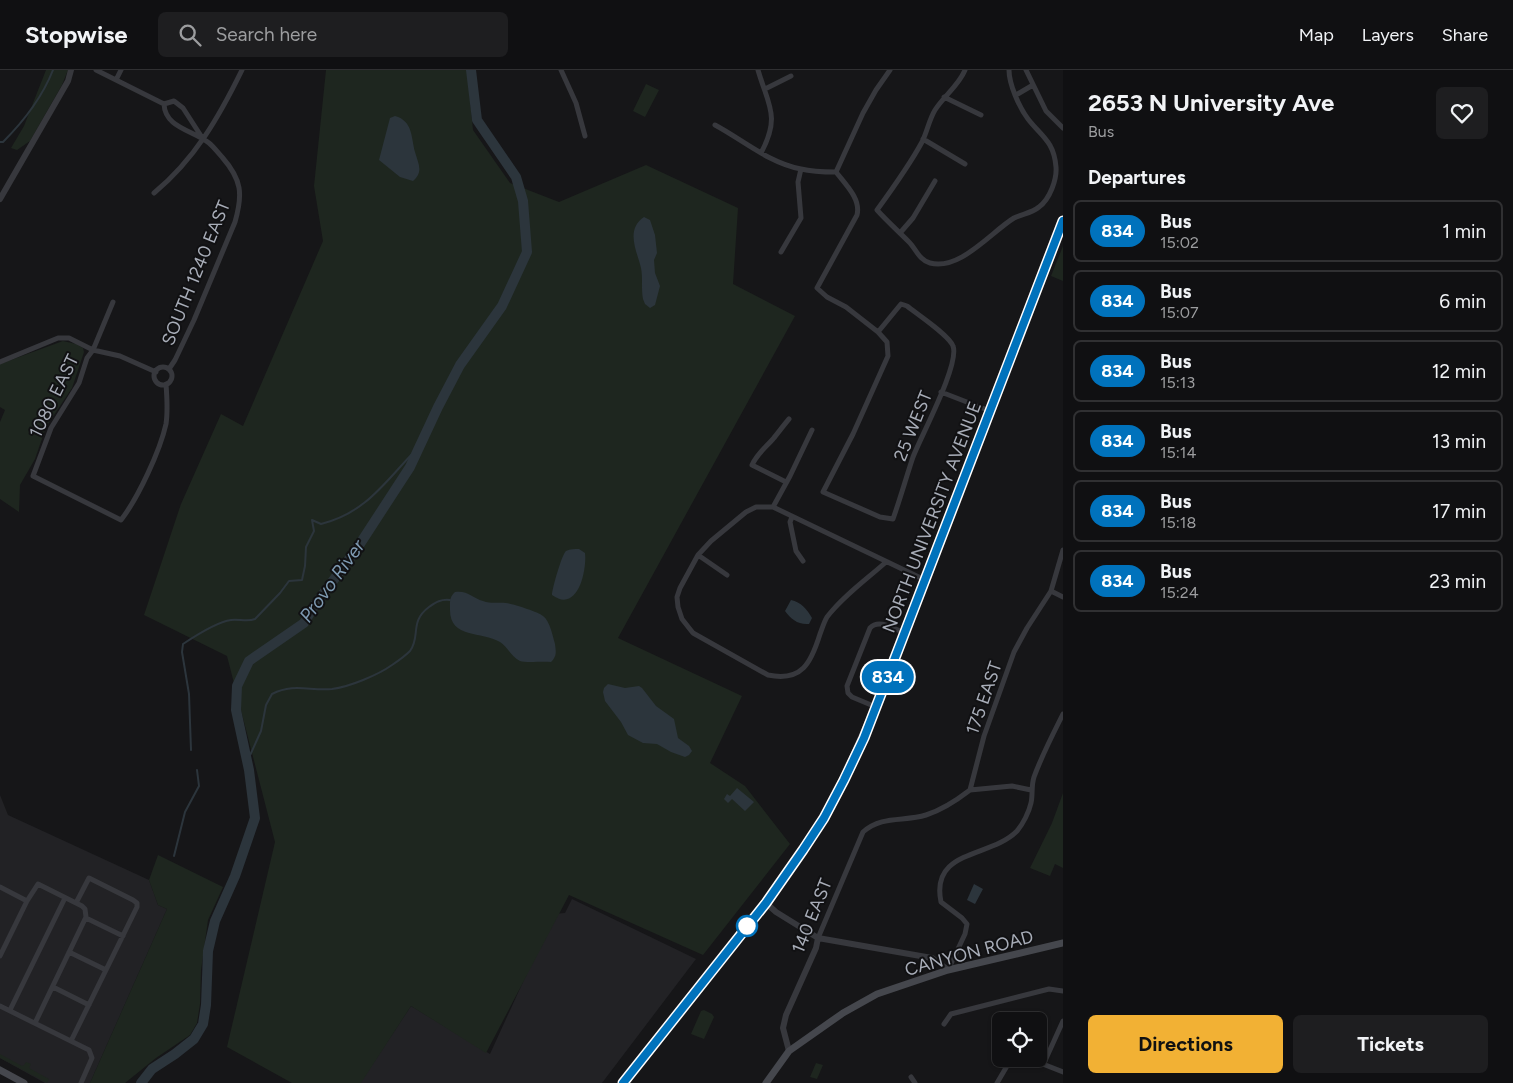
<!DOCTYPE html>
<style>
body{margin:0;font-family:Figtree,sans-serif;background:#1e1e20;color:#f1f3f6;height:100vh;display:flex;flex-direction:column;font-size:19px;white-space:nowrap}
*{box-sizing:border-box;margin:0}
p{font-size:16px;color:#9c9d9f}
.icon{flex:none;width:28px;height:28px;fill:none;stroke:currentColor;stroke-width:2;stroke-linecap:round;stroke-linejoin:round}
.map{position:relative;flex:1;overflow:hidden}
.panel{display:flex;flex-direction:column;background:#101012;width:450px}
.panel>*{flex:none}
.badge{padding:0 10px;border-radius:16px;font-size:18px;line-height:32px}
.buttons{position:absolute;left:992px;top:942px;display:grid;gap:10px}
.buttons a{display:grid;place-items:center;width:55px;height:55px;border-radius:8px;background:#101012;box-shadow:0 1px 4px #0004,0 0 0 1px #303032;font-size:25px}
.map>.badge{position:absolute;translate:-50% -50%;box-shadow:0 0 0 2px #fff}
h2{padding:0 25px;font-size:19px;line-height:45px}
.round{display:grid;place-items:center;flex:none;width:52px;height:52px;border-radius:8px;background:#1e1e20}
.headline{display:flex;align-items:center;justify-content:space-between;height:85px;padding:0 25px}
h1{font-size:24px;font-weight:700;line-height:38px}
.button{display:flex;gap:10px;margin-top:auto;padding:10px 25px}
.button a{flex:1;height:58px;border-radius:8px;background:#f2b134;color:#111;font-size:20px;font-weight:700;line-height:58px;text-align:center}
.button a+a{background:#1e1e20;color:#f1f3f6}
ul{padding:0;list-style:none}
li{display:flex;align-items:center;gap:15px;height:62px;margin:0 10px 8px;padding:0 15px;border:2px solid #303032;border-radius:8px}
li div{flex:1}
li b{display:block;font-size:19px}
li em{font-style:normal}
li .badge{min-width:55px;font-weight:700;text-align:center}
header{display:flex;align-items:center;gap:30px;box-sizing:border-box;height:70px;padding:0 25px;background:#101012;border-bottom:1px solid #303032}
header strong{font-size:24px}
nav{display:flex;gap:28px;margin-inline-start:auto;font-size:18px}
.search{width:350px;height:45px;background:#1e1e20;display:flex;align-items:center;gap:12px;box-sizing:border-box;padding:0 18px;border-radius:8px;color:#9c9d9f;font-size:19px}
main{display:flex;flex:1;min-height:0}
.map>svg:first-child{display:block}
.built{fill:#222225}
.green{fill:#1e261f}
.water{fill:#2c353c}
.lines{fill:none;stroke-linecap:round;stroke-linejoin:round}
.stream{stroke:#2c353c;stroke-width:2}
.river{stroke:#2c353c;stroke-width:10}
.minor{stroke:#37383d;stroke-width:5}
.tertiary{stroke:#37383d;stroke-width:6}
.secondary{stroke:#45474d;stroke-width:7}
.trunk{stroke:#5b5e65;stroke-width:9}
.line-casing{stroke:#fff;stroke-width:11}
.line{stroke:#0072bc;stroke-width:8}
.stop-dot{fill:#fff;stroke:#0072bc;stroke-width:2.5}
.labels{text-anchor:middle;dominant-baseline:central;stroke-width:4;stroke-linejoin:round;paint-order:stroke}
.street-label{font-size:18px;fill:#a8adb8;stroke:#111113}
.water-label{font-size:19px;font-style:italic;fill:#7f9bb3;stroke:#111113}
</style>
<header>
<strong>Stopwise</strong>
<div class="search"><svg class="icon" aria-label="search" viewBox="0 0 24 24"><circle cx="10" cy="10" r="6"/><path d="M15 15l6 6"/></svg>Search here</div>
<nav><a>Map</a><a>Layers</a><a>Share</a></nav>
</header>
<main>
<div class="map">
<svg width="1063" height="1013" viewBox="0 0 1063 1013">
<rect width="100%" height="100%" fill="#161618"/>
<!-- built -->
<path class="built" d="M 0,725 L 8,745 L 149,810 L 158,835 L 167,839 L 90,1013 L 45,1013 L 0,988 Z
M 572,829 L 696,889 L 602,1013 L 360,1013 L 411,936 L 490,984 L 554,844 L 565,843 Z"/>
<!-- green -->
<path class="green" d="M 46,0 L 68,0 L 62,15 L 30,71 L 17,80 L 11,78 L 24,56 Z
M 326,0 L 467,0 L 473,60 L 510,113 L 559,132 L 646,95 L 738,138 L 733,214 L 795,246 L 618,568 L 742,626 L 710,693 L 745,716 L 790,774 L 703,885 L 569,825 L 486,983 L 411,936 L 361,1013 L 292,1013 L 227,977 L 275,772 L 227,586 L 144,545 L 181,434 L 221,344 L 243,356 L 323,171 L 314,116 Z
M 646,14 L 659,20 L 645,47 L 633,41 Z
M 1063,176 L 1063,211 L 1051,206 Z
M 63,271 L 76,274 L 83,278 L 84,282 L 72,318 L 46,357 L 35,389 L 20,415 L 19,442 L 0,429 L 0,352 L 5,340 L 0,337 L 0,294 Z
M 1063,723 L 1063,798 L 1055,794 L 1050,806 L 1030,798 L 1052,753 Z
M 158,785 L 223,817 L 208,850 L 201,900 L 200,934 L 197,953 L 190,965 L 156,988 L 125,1013 L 90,1013 L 167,839 L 158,835 L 149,810 Z
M 704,940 L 712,944 L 714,947 L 704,969 L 691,964 L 701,941 Z
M 0,984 L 22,996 L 24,995 L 26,992 L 31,994 L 29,998 L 49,1009 L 47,1013 L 0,988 Z
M 816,993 L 823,995 L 817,1009 L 810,1007 Z"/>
<!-- water -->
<path class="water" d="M 395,46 C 413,51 411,67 415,82 C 418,93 424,102 413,111 L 400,107 L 379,90 L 390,48 Z
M 644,147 L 650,150 L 655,165 L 657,183 L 654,190 L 655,203 L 660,216 L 655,235 L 650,238 L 645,234 L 643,229 C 641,219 643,208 641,198 C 637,181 625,160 644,147 Z
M 579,479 L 585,483 C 587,500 578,544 552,525 C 552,519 562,484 566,481 C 570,479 575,479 579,479 Z
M 455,522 C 467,520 473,528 483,531 C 491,534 499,532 506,533 C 513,534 538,542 543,546 C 550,551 553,567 555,574 C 556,582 557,586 551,592 C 543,591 526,593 520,591 C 511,587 508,577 500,572 C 482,561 450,569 450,540 C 450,533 449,527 455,522 Z
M 791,530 C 801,532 807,539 812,548 L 809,554 C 798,555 791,549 785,541 Z
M 608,614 L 625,618 L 639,616 L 642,618 L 656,636 L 674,649 L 678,668 L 689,676 L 692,681 L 689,685 L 685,687 L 671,682 L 657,674 L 643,673 L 628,665 L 621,652 L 605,631 L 603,622 L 604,618 Z
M 737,718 L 754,732 L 745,741 L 732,729 L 728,733 L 724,729 L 727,724 L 730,726 Z
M 974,814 L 983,819 L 975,834 L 967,830 Z"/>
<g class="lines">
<!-- stream -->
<path class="stream" d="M 0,72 L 3,72 C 24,51 42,28 53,0
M 191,680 L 189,624 L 182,582 L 183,574 C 195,566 216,552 231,550 C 239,549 248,552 255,549 L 280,523 L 289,511 L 302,510 L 305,496 L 306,477 L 314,461 L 312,450 L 321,454 C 369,442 387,408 420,376
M 247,692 L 261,661 L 266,635 L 272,624 C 294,613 309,621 332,619 C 349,617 378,605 392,595 C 398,591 405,586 410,581 C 421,566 409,552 429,537 C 436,532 441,529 450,530
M 174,786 L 185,742 L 199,716 L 197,700"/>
<!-- river -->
<path class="river" d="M 141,1013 L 152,999 L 175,984 L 194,969 L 203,954 L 206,935 L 208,881 L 215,851 L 235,806 L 255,748 L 249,700 L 236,640 L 237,616 L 249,591 L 304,553 L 314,536 L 356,480 L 410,397 L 438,337 L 460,295 L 502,236 L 527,182 L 523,131 L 516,107 L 477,50 L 471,0"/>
<!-- minor -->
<path class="minor" d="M 96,0 L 164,34 L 174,31 L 183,38 L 203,69
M 561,0 L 576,33 L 585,66
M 758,0 C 768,35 781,46 761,83
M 965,0 C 959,15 944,26 935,40 C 929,50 927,62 922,72 C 909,96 893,118 877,140 C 887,151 898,161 909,172 C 916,179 919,190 930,193 C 960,201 991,162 1014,148 C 1022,144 1032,143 1039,137 C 1050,129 1057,109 1056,97 C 1054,71 1041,66 1028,49 C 1019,37 1009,14 1009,0
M 1026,0 L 1046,41 L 1063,58
M 116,10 L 121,0
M 765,19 L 791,6
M 1016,25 L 1033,15
M 944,27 L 981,45
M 164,34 C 165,58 193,60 209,73 C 214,77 218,83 222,87 C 242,110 243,124 235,152 L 194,250 L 175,290 L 169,299
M 715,55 C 743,70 769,93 801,99 C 813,102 825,102 836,102 C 846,115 861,129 857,145 L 817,218 L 827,227 L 846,237 L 878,262 L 887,272 L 888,286 L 853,364 L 823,422 L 880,447 L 893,449 C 900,429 906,408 913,387 C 921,366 960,294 953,276 C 949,265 917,244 907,236 L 901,234 L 878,262
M 923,69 L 965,94
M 836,102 L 863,43 L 876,20 L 890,0
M 154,123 C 195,89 219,47 242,0
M 900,163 L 913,148 L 935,111
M 781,182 L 801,148 L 798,112 L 801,99
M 113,232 L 93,280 L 87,288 L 79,313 L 51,358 L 33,406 L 121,450 C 138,428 160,381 166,354 C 168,341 167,327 166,314
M 0,292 L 58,268 L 69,268 L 93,280 L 120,286 L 156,302
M154 306a9 9 0 1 1 18 0a9 9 0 1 1-18 0Z
M 941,322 L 990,341
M 786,412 L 752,395 C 757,384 765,378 773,369 C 778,363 783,356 789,349
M 773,437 L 790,406 L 812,360
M 792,447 L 790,452 L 796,481 L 803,491
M 698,485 L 727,505
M 886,492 C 867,509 843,526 827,547 C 824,552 822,559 820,564 C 811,593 802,612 768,605 L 693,563 L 682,549 L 678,537 L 677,527 L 680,518 L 698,485 L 711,471 L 746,442 L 756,437 L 773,437 L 925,510
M 1051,521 L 1063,527
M 876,637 L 852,627 L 848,623 L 847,616 L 870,558 C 879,548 894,559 905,563
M 970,720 L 1012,716 L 1031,720
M 0,817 L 27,831
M 86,848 L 123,866
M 818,868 L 863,762 C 882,745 904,752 926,745 C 942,740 957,730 970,720 L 984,666 L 1014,582 L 1027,558 L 1051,521 L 1063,480
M 69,882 L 106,900
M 0,886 L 27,831 L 38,814 L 82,836 L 85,839 L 86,847 L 35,953
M 948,900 L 965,864 L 967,854 L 962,848 L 941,832 C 930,779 991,788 1017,761 C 1023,754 1029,742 1031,733 C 1033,725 1031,716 1034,707 C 1042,685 1053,664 1063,644
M 53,917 L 89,935
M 0,936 L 89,980 L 92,988 L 81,1013
M 10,940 L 65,828
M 944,954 L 951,944 L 1049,919 L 1063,921
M 71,971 L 137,837 L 137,833 L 133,830 L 89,808 L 76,833
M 1030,989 L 1063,1002
M 1044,993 L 1063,951
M 911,1007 L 915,1013
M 997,1013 L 1007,996 L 1023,989"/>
<!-- tertiary -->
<path class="tertiary" d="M 0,129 L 68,11 L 71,0
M 766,833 L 776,842 L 818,868 L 932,888 L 948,900
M 789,981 L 783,958 L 786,945 L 816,878 L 818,868"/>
<!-- secondary -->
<path class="secondary" d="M 0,1000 L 24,1013
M 766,1013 L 789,981 L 843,943 L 877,924 L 948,900 L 1063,873"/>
<!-- trunk -->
<path class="trunk" d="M 623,1013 L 772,825 L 803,780 L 824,748 L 844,710 L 876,637 L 1063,151"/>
</g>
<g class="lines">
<defs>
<path id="line" d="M 623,1013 L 766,833 L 803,780 L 824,748 L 844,710 L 864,668 L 888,606 L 1063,151"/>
</defs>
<!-- line casing -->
<use href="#line" class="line-casing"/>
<!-- line -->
<use href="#line" class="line"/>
</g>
<!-- markers -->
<circle class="stop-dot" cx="747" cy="856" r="10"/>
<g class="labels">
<!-- street labels -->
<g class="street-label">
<text transform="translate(196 203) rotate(-68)">SOUTH 1240 EAST</text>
<text transform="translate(54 326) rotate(-64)">1080 EAST</text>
<text transform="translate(913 356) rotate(-68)">25 WEST</text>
<text transform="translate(932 447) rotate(-69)">NORTH UNIVERSITY AVENUE</text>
<text transform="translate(984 628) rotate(-71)">175 EAST</text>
<text transform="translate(812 846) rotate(-68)">140 EAST</text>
<text transform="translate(969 883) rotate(-15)">CANYON ROAD</text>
</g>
<!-- water labels -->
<g class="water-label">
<text transform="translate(332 511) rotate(-54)">Provo River</text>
</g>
</g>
</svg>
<div class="buttons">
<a><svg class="icon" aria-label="locate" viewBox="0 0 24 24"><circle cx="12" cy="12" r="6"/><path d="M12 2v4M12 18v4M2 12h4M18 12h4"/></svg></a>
</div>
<b class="badge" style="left:888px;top:607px;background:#0072bc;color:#fff">834</b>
</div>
<section class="panel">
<div class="headline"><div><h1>2653 N University Ave</h1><p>Bus</p></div><a class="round"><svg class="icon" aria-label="heart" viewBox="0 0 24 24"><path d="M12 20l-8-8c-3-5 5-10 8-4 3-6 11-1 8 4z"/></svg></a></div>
<h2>Departures</h2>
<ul>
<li><span class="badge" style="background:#0072bc;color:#fff">834</span><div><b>Bus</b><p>15:02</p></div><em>1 min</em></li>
<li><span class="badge" style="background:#0072bc;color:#fff">834</span><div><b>Bus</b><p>15:07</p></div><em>6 min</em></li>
<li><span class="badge" style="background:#0072bc;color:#fff">834</span><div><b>Bus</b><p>15:13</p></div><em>12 min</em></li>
<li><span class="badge" style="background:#0072bc;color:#fff">834</span><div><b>Bus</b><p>15:14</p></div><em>13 min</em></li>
<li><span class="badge" style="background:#0072bc;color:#fff">834</span><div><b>Bus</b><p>15:18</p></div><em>17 min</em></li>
<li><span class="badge" style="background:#0072bc;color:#fff">834</span><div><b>Bus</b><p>15:24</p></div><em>23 min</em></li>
</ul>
<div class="button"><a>Directions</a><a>Tickets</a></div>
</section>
</main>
